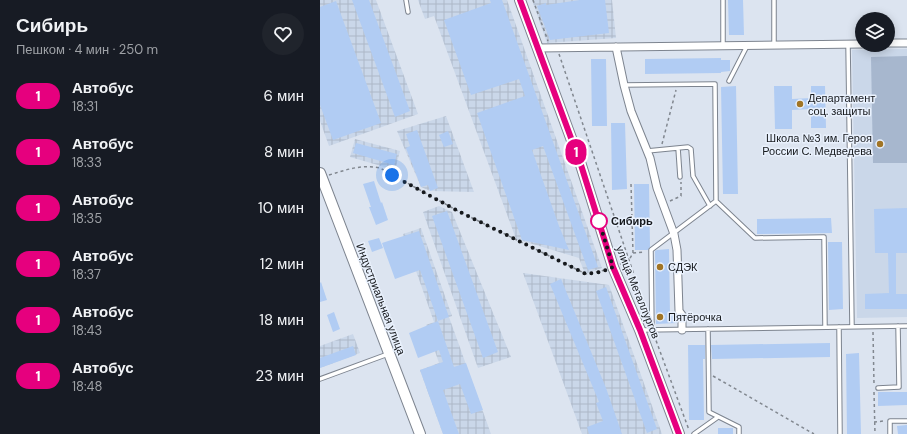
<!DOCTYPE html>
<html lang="ru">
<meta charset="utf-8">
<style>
body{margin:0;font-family:"DM Sans",sans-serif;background:#20242c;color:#f1f3f6;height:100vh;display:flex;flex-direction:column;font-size:15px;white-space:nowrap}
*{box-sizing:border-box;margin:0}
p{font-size:13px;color:#9ea1a6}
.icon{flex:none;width:22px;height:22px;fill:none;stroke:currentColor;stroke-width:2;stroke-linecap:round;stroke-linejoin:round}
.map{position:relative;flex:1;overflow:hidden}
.drawer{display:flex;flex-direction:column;background:#171b24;width:320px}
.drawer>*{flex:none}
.badge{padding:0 8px;border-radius:13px;font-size:14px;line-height:26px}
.tools{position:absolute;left:535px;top:12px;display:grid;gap:8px}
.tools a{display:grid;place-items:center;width:40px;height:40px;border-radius:50%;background:#171b24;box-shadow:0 2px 10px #0003;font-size:20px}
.you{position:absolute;width:20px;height:20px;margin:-10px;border:3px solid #fff;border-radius:50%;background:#1a73e8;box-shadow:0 0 0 6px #1a73e833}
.map>.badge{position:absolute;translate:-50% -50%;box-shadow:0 0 0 2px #fff}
.round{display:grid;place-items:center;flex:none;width:42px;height:42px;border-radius:21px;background:#20242c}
.overview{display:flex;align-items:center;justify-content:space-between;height:68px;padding:0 16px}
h1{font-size:19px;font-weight:700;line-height:30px}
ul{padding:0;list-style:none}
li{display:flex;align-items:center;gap:12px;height:56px;padding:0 16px}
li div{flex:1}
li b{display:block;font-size:15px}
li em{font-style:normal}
li .badge{min-width:44px;font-weight:700;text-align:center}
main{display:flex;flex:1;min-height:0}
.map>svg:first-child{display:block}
.built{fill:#cad7e9}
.industrial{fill:url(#industrial-grid)}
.grass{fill:#a7b7ce}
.building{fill:#b1ccf3}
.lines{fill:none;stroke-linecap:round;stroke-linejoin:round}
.lane-casing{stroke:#7d848f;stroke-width:5.5}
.street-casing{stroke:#7d848f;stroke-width:9}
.secondary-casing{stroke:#7d848f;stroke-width:12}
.path{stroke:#81878f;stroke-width:1.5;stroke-dasharray:3 3;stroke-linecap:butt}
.lane{stroke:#fff;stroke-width:3.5}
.street{stroke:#fff;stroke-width:7}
.secondary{stroke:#fff;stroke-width:10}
.line-casing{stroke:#fff;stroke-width:9}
.line{stroke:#e6007e;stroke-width:6}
.walk{stroke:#16191d;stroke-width:4;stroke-dasharray:0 7.2}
.poi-dot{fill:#a17526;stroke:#e9f1fd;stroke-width:1.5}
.stop-dot{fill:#fff;stroke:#e6007e;stroke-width:2}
.labels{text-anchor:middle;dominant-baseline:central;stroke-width:3;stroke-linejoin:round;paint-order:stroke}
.poi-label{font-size:11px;fill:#16191d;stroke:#e9f1fd;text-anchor:start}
.stop-label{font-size:11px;font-weight:bold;fill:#16191d;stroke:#e9f1fd;text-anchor:start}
.street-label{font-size:11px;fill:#16191d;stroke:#e9f1fd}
</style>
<main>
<section class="drawer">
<div class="overview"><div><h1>Сибирь</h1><p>Пешком · 4 мин · 250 m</p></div><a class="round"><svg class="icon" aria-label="heart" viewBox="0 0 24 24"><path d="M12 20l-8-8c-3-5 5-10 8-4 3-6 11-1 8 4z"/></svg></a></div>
<ul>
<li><span class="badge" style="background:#e6007e;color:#fff">1</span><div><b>Автобус</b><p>18:31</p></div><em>6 мин</em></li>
<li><span class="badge" style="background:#e6007e;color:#fff">1</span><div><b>Автобус</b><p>18:33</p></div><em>8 мин</em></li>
<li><span class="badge" style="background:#e6007e;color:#fff">1</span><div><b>Автобус</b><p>18:35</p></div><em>10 мин</em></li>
<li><span class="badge" style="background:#e6007e;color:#fff">1</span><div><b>Автобус</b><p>18:37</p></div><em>12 мин</em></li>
<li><span class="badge" style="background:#e6007e;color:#fff">1</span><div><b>Автобус</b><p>18:43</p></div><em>18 мин</em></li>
<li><span class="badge" style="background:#e6007e;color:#fff">1</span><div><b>Автобус</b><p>18:48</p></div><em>23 мин</em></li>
</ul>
</section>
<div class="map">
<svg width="587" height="434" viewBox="0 0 587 434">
<defs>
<pattern id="industrial-grid" width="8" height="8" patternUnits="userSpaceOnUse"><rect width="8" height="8" fill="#cad7e9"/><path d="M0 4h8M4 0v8" fill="none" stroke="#adb8c7"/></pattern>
</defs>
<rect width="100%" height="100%" fill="#dce4f0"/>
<!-- built -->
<path class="built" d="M 587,49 L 587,317 L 537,318 L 532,50 Z"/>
<!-- industrial -->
<path class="industrial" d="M 0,0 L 56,0 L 98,114 L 9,146 L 0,121 Z
M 98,0 L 187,0 L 282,268 L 265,274 L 259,258 L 196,239 L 114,16 L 105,19 Z
M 212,0 L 292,0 L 296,38 L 227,43 Z
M 126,116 L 154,192 L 110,191 L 101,187 L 77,131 Z
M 35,139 L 80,151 L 75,170 L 30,157 Z
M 119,206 L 132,212 L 191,357 L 158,368 L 103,212 Z
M 101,228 L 132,316 L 129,317 L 171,434 L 123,434 L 100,370 L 119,363 L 106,325 L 114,322 L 83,234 Z
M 203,273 L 289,285 L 342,434 L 262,434 Z
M 33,334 L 40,353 L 0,368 L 0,346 Z"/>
<!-- grass -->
<path class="grass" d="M 587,56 L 587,163 L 553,163 L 551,57 Z"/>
<!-- building -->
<path class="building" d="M 32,0 L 49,0 L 90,111 L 75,117 Z
M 170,0 L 182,0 L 278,267 L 268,270 L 223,146 L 212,150 L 239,226 L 249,250 L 202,240 L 157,113 L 205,96 L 199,79 L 151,95 L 124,20 L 171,3 Z
M 260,0 L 285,0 L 289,33 L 230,40 L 217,6 L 226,3 L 226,5 Z
M 408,0 L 423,0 L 424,35 L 409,35 Z
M 16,1 L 61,123 L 13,140 L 0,105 L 0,7 Z
M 401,58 L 401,60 L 410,60 L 410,71 L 401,72 L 401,73 L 325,74 L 325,59 Z
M 271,59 L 286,59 L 287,126 L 272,126 Z
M 416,86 L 418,194 L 403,194 L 401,87 Z
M 454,86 L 472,86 L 472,99 L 491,98 L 491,86 L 505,86 L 506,128 L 491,128 L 491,109 L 472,110 L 472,129 L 455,129 Z
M 291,123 L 305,123 L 307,189 L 292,190 Z
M 97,130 L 118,188 L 110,191 L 108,185 L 101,187 L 86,148 L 90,146 L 86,134 Z
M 128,131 L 133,144 L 124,147 L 119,135 Z
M 36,143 L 77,154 L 74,165 L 33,153 Z
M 54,181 L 61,203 L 62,202 L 68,220 L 56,225 L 49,207 L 51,207 L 43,184 Z
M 314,184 L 329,184 L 330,247 L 328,250 L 315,250 Z
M 587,208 L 587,253 L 576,253 L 576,294 L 587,294 L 587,309 L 545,309 L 545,294 L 569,293 L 568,253 L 555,253 L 554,209 Z
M 127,211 L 178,352 L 163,358 L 112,216 Z
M 511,218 L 512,233 L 437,234 L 437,219 Z
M 99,231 L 129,317 L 118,321 L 100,270 L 75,279 L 62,243 Z
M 59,238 L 63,248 L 52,252 L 48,241 Z
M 508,242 L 522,242 L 523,309 L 509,310 Z
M 349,249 L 350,315 L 356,315 L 357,317 L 357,323 L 336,324 L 335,251 L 337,250 Z
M 241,279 L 286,388 L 302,434 L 269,434 L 267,427 L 283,421 L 276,403 L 279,402 L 230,284 Z
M 1,282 L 7,300 L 0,302 L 0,283 Z
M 286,287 L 337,429 L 327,433 L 276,291 Z
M 14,312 L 20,329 L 13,332 L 7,315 Z
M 118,321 L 134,367 L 146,363 L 163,410 L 151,414 L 140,384 L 123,390 L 139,434 L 123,434 L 100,370 L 123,362 L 119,350 L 98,358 L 89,333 Z
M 510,343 L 510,357 L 392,359 L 391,345 Z
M 368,345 L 385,345 L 385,359 L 383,359 L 384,420 L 369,420 Z
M 33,346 L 36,355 L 0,368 L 0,358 Z
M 539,353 L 541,434 L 527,434 L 526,354 Z
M 558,392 L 587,392 L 587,405 L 558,406 Z
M 587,425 L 587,434 L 578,434 L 577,426 Z
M 398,428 L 413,428 L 413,434 L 398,434 Z"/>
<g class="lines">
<defs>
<path id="lane" d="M 86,0 L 88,12
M 403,0 L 403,46
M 454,0 L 454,45
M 528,44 L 532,327
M 409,81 L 427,46
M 304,85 L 395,84 L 396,201 L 435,238 L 504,237 L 505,327
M 358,148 L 360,177
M 327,151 L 368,147 L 371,149 L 373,176 L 390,206
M 519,327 L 520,434
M 388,329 L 389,412 L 419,427 L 419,434
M 322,330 L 587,326
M 332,330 L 331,250 L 396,201
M 0,379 L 68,354
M 558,388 L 579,387 L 578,326
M 374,434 L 398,417
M 570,434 L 570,421 L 587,421"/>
<path id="street" d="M 568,43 L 587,43
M 296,47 L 304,85 L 311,111 L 330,158 L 337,188 L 354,234 L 357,250 L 359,311 L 362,315 L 362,330
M 218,48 L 542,44"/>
<path id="secondary" d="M 200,0 L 261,165 L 293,267 L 320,330 L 359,434
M 0,173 L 100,434"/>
</defs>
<!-- lane casing -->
<use href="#lane" class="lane-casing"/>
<!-- street casing -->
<use href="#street" class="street-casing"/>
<!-- secondary casing -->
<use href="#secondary" class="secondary-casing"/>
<!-- path -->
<path class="path" d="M 213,0 L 228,41
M 239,54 L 326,310
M 342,144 L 356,90
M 9,175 C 26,170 41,164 60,168 L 138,211 L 266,274 L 285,270
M 311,184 L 313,253
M 350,201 L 361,196 L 361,182
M 300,264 L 309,260 L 313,253 L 325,252
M 553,332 L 554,384
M 334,335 L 369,430
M 393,376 L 494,434
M 554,392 L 555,434
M 554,422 L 564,421"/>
<!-- lane -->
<use href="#lane" class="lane"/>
<!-- street -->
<use href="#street" class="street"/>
<!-- secondary -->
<use href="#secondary" class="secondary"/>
</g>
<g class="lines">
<defs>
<path id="line" d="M 200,0 L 261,165 L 293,267 L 320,330 L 359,434"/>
</defs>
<!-- line casing -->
<use href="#line" class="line-casing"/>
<!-- line -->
<use href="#line" class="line"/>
<!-- walk -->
<path class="walk" d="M 72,175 L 138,211 L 266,274 L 281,272 L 293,267 L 279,221"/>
</g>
<!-- markers -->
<g class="poi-dot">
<circle cx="480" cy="104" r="4"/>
<circle cx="560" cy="144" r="4"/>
<circle cx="340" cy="267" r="4"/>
<circle cx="340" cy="317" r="4"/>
</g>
<circle class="stop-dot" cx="279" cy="221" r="8"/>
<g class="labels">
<!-- poi labels -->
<g class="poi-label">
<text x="488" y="98">Департамент<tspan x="488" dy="13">соц. защиты</tspan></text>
<text x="552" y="138" text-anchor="end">Школа №3 им. Героя<tspan x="552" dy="13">России С. Медведева</tspan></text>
<text x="348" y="267">СДЭК</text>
<text x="348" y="317">Пятёрочка</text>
</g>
<!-- stop labels -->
<g class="stop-label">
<text x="291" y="221">Сибирь</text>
</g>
<!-- street labels -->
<g class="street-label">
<text transform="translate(318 292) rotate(68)">улица Металлургов</text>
<text transform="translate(61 299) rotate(69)">Индустриальная улица</text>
</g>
</g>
</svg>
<div class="tools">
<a><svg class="icon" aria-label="layers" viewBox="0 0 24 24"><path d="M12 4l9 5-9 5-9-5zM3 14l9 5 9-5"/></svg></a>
</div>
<div class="you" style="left:72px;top:175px"></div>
<b class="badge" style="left:256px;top:152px;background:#e6007e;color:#fff">1</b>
</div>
</main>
